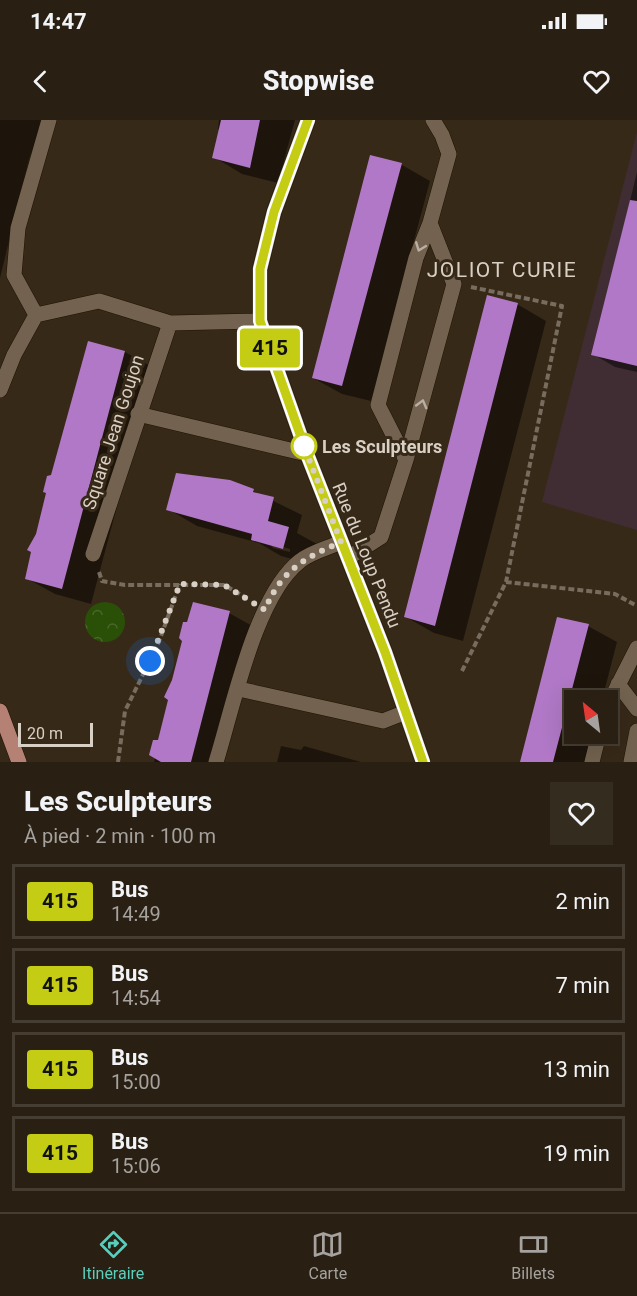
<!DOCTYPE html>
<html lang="fr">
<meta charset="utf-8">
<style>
body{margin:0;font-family:Roboto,sans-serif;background:#352c20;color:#f1f3f6;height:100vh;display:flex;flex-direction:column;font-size:22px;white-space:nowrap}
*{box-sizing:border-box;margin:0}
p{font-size:20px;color:#a5a29f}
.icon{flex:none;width:33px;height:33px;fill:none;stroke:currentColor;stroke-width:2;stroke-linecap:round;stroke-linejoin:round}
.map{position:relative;height:642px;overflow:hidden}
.sheet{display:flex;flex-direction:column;background:#291f12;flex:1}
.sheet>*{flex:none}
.badge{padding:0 12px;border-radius:4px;font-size:21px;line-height:39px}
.needle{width:39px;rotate:331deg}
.fabs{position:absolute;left:564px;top:570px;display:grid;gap:12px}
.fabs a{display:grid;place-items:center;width:54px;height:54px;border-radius:0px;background:#291f12;box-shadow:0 6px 24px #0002,0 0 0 2px #453d32;font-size:30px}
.scale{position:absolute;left:18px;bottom:15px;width:75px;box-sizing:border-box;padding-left:6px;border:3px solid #d9d0c5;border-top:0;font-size:16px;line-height:21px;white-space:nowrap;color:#d9d0c5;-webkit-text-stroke:4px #372918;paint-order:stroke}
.you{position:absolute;width:30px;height:30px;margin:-15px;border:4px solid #fff;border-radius:50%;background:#1a73e8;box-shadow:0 0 0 9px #1a73e833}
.map>.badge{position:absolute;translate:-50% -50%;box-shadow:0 0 0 3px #fff}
.round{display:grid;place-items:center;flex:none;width:63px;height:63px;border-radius:0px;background:#352c20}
.headline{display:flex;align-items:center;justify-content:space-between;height:102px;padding:0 24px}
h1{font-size:28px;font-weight:800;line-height:45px}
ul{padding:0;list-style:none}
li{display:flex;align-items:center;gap:18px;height:75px;margin:0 12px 9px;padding:0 12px;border:3px solid #453d32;border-radius:0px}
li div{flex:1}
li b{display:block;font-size:22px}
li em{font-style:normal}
li .badge{min-width:66px;font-weight:700;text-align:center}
.status{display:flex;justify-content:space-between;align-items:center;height:42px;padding:0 30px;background:#291f12;direction:ltr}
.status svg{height:16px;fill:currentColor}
header{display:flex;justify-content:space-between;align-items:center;height:78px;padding:0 24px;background:#291f12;font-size:27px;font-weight:800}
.tab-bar{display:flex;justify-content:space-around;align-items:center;height:84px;border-top:2px solid #453d32;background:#291f12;font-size:16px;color:#a5a29f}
.tab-bar a{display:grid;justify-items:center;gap:3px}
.tab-bar .on{color:#5acebd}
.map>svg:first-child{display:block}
.education{fill:#402d34}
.park{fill:url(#park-crowns)}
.shadow{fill:#0007;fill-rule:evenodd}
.building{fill:#b078c6}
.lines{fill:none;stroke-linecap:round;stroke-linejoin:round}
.service-casing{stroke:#1e1202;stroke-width:16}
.minor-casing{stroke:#1e1202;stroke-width:16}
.primary-casing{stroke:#1e1202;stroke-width:16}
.path{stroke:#786c5e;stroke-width:4;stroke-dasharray:6 3;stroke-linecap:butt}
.service{stroke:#72624f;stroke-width:15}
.minor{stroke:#72624f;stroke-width:15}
.primary{stroke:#b58175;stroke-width:15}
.oneway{stroke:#baafa2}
.line-casing{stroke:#fff;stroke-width:14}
.line{stroke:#c4cc14;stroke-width:9}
.walk{stroke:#d9d0c5;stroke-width:6;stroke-dasharray:0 10.8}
.stop-dot{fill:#fff;stroke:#c4cc14;stroke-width:3}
.labels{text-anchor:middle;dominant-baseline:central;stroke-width:6;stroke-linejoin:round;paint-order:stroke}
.street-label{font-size:18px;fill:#d9d0c5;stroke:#372918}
.stop-label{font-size:18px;font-weight:bold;fill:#d9d0c5;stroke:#372918;text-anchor:start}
.quarter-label{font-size:21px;letter-spacing:1.5px;fill:#d9d0c5;stroke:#372918}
</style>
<div class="status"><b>14:47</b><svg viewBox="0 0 49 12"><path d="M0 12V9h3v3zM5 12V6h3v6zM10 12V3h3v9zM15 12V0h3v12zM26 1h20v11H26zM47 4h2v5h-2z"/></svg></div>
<header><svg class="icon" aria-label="back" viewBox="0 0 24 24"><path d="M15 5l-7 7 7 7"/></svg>Stopwise<svg class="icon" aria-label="heart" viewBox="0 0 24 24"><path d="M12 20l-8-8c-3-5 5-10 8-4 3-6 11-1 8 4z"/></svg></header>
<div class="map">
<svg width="637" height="642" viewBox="0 0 637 642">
<defs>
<pattern id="park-crowns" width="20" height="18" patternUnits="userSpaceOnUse" patternTransform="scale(1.5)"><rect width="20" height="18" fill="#2a4f06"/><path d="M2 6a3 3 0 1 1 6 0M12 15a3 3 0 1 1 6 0" fill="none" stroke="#486729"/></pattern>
</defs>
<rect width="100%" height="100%" fill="#372918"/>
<!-- education -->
<path class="education" d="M 637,12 L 637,410 L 542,382 Z"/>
<!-- park -->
<path class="park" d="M85 502a20 20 0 1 1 40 0a20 20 0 1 1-40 0Z"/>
<!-- shadow -->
<path class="shadow" d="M 0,0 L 44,0 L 29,39 L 0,158 Z
M 219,0 L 295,0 L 278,63 L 242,54 L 214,37 L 220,10 L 218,9 Z
M 402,45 L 430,61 L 371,281 L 342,274 L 313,258 Z
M 637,52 L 637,252 L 615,247 L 593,234 Z
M 517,184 L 546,201 L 463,521 L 434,513 L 406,497 Z
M 89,222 L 125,232 L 154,248 L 91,484 L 55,474 L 26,458 Z
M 253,371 L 302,395 L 297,413 L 317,424 L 311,444 L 281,436 L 259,423 L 197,406 L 168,389 ZM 269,423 L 290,429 L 290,432 L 273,428 Z
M 194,484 L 229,493 L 258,509 L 224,642 L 154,642 L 184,521 L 181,518 Z
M 588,506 L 617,522 L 602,580 L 574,580 L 574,614 L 593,614 L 586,642 L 522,642 Z
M 281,626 L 301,630 L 304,626 L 361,642 L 277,642 Z"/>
<!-- building -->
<path class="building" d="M 221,0 L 260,0 L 250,48 L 212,38 Z
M 370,35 L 402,43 L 342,266 L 312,258 Z
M 630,80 L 637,81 L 637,246 L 591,235 Z
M 487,175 L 518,183 L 435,506 L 404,497 Z
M 88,221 L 125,231 L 62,469 L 25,459 L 31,432 L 27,430 L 36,414 L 46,373 L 43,372 L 47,356 L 51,355 Z
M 176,353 L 230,360 L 254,369 L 253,372 L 274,377 L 268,401 L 289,407 L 283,429 L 251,420 L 252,414 L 166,390 Z
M 193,482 L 230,491 L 191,642 L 161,642 L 149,635 L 153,620 L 158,620 L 168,580 L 164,577 L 172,560 L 182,521 L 179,518 L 183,502 L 187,502 Z
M 557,497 L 589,504 L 553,642 L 520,642 Z"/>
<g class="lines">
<defs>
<path id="service" d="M 430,103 L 449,34 L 442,15 L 433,0
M 138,294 L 307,334
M 348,438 L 381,417 L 406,340 L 454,164 L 430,103 L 416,138 L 378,285 L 406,340"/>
<path id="minor" d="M 308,0 L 274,92 L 260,149 L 260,201 L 307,334 L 385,532 L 423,642
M 36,195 L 14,155 L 18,108 L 49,0
M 0,270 L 14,235 L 36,195 L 99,181 L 170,203 L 260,201
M 93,434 L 170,203
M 618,564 L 637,589
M 239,569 L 383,601 L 406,592
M 608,585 L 637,528
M 216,642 C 233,588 255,476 300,441 C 311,432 328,428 341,422
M 592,642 L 599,614
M 631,642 L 637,611"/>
<path id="primary" d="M 0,591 L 19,642"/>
</defs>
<!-- service casing -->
<use href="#service" class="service-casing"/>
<!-- minor casing -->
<use href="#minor" class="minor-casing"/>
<!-- primary casing -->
<use href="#primary" class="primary-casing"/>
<!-- path -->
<path class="path" d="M 471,167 L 562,186 L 506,462
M 99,452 L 102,461 L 125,465 L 224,465 L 250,480
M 462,551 L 506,462 L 615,474 L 637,486
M 118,642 L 125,591 L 158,524 L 180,464"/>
<!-- service -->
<use href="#service" class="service"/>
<!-- minor -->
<use href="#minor" class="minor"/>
<!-- primary -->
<use href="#primary" class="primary"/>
</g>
<!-- one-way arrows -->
<defs><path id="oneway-chevron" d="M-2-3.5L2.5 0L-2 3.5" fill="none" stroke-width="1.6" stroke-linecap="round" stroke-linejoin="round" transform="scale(1.5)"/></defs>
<g class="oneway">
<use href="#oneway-chevron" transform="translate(420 127) rotate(111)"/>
<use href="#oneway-chevron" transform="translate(422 284) rotate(-75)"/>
</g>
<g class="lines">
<defs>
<path id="line" d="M 308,0 L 274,92 L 260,149 L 260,201 L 307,334 L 385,532 L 423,642"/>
</defs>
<!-- line casing -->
<use href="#line" class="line-casing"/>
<!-- line -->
<use href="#line" class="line"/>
<!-- walk -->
<path class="walk" d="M 150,541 L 180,464 L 224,465 L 265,490 C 281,450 305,438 341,422 L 304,326"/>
</g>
<!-- markers -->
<circle class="stop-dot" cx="304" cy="326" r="12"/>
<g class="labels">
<!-- street labels -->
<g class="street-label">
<text transform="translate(113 312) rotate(-72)">Square Jean Goujon</text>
<text transform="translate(367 435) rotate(68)">Rue du Loup Pendu</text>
</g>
<!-- stop labels -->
<g class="stop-label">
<text x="322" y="326">Les Sculpteurs</text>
</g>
<!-- quarter labels -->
<g class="quarter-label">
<text x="502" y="150">JOLIOT CURIE</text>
</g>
</g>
</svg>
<div class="fabs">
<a><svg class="needle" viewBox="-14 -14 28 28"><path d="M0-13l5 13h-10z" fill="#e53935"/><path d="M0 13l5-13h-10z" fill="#a5a29f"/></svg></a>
</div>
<div class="scale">20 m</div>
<div class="you" style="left:150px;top:541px"></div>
<b class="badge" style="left:270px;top:228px;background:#c4cc14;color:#111">415</b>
</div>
<section class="sheet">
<div class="headline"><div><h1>Les Sculpteurs</h1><p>À pied · 2 min · 100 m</p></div><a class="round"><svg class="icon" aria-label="heart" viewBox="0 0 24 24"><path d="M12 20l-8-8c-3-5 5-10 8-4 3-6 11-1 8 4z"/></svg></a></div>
<ul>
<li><span class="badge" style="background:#c4cc14;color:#111">415</span><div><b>Bus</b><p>14:49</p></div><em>2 min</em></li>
<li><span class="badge" style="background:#c4cc14;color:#111">415</span><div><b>Bus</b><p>14:54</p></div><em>7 min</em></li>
<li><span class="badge" style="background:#c4cc14;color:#111">415</span><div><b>Bus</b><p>15:00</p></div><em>13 min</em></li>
<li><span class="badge" style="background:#c4cc14;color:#111">415</span><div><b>Bus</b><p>15:06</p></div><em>19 min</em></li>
</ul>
</section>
<nav class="tab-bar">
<a class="on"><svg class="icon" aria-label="directions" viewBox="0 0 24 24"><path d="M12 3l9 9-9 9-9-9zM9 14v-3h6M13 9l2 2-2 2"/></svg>Itinéraire</a>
<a><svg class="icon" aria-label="map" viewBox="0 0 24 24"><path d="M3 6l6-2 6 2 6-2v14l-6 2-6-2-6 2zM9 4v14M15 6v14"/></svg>Carte</a>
<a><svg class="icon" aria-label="tickets" viewBox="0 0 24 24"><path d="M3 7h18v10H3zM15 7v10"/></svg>Billets</a>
</nav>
